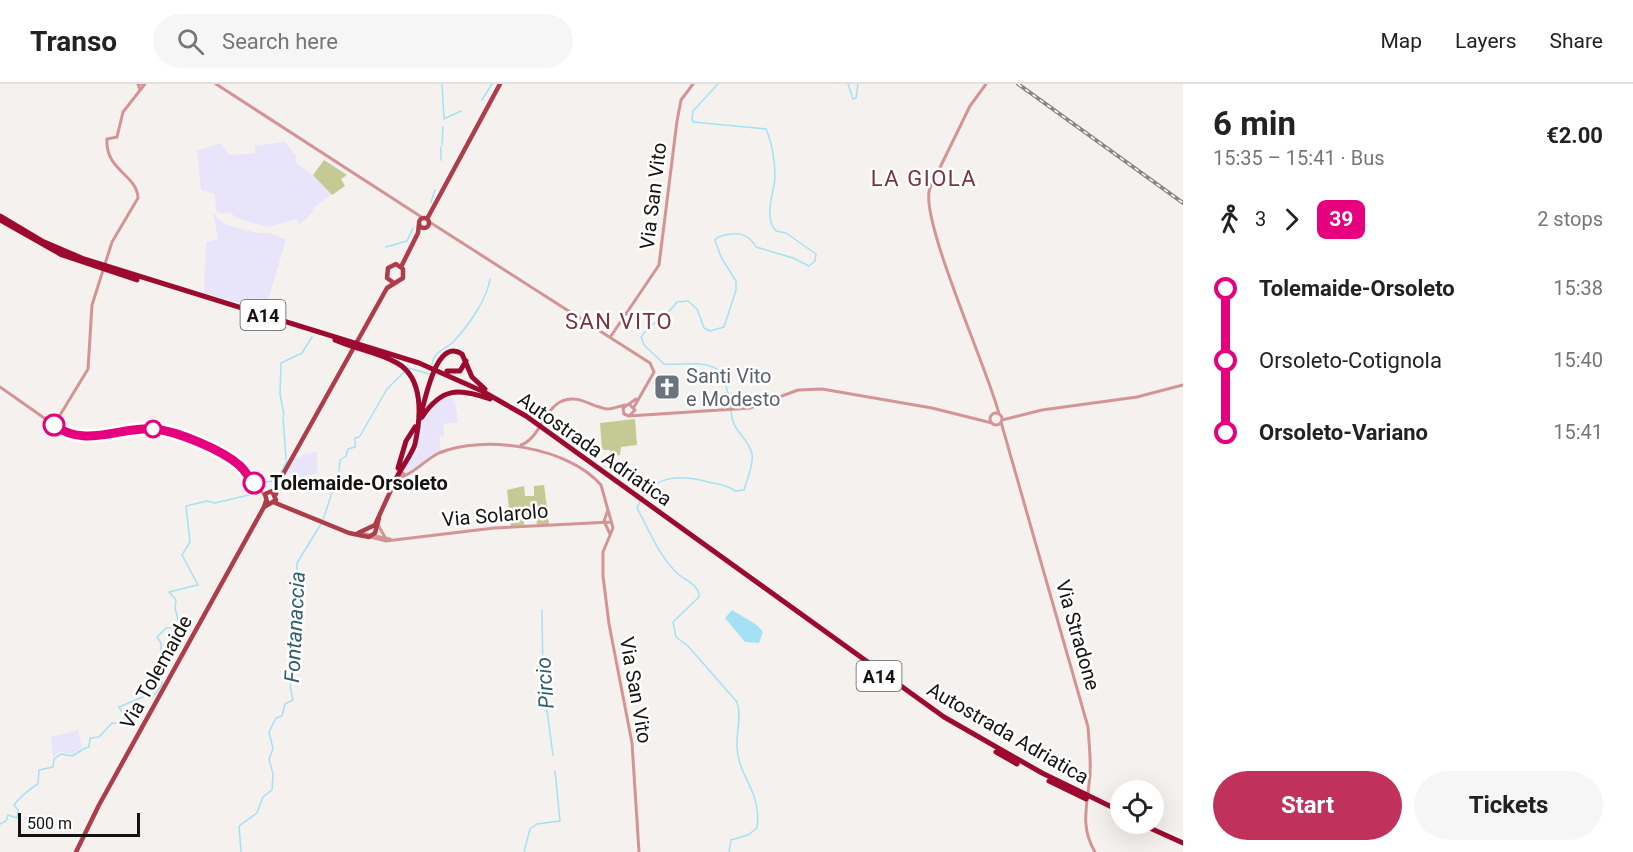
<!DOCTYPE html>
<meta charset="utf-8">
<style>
body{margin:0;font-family:Roboto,sans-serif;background:#f6f6f6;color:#222;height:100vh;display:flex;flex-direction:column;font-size:22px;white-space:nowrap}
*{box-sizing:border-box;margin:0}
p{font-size:20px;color:#767676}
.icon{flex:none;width:33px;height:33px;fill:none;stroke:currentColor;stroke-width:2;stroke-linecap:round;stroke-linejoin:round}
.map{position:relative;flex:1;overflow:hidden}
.side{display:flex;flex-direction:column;background:#fff;width:450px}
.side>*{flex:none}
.badge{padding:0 12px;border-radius:9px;font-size:21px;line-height:39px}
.buttons{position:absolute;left:1110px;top:696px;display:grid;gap:12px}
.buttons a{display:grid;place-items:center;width:54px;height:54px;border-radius:50%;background:#fff;box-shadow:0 6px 24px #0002;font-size:30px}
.scale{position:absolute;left:18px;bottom:15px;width:122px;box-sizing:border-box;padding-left:6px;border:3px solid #141312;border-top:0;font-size:16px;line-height:21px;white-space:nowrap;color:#141312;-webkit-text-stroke:4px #fff;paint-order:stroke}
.map>.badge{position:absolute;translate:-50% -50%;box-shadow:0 0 0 3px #fff}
.legs{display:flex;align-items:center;gap:9px;height:66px;padding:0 30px;font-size:20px}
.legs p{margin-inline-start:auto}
.summary{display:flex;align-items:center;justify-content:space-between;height:102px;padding:0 30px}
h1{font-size:33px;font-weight:700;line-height:45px}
.action{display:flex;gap:12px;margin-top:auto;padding:12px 30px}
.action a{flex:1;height:69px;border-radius:36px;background:#c0315b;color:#fff;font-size:24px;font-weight:700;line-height:69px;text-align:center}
.action a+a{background:#f6f6f6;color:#222}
ul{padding:0 30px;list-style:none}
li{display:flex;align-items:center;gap:21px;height:72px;font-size:22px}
li i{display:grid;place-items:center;width:9px;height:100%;margin:0 8px;background:currentColor}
li i::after{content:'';width:15px;height:15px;margin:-8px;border:4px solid;border-radius:50%;background:#fff}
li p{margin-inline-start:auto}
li:first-child i{background:linear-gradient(#0000 50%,currentColor 0)}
li:last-child i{background:linear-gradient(currentColor 50%,#0000 0)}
header{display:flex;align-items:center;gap:36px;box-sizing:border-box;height:84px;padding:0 30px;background:#fff;border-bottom:2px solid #e0e0e0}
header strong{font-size:28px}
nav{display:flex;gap:33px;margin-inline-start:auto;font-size:21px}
.search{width:420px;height:54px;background:#f6f6f6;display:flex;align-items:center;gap:15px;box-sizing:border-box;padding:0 21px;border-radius:33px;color:#767676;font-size:22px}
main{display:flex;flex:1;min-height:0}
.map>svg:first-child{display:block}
.commercial{fill:#e8e5fb}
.green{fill:#c5c994}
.water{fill:#a4e1f5}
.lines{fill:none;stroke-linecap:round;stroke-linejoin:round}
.stream{stroke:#a4e1f5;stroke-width:1.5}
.minor{stroke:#d39496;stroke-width:3}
.major{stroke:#ad3d4a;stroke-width:4.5}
.highway{stroke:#9c0b2f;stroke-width:5}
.rail-casing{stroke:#888583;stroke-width:4}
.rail{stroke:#fff;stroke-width:1.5;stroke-dasharray:4.5;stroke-linecap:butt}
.line-1-casing{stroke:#fff;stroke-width:14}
.line-1{stroke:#e6007e;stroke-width:9}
.stop-1-dot{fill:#fff;stroke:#e6007e;stroke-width:3}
.labels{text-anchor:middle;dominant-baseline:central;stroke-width:5;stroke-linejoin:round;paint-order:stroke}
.shield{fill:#fff;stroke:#5a5a59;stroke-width:1.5}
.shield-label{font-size:18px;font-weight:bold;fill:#141312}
.street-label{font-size:20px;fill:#141312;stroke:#fff}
.worship-label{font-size:20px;fill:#5b616d;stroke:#fff;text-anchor:start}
.stop-label{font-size:20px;font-weight:bold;fill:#141312;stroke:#fff;text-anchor:start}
.water-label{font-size:21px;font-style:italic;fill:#2f5e6d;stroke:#fff}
.quarter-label{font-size:22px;letter-spacing:1.5px;fill:#793242;stroke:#fff}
</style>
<header>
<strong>Transo</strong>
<div class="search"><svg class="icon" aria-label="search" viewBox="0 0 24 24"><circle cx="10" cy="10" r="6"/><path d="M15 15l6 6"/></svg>Search here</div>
<nav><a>Map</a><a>Layers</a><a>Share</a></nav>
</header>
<main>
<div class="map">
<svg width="1183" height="768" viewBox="0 0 1183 768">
<rect width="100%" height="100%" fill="#f5f1ee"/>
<!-- commercial -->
<path class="commercial" d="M 285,58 L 296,72 L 295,78 L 317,94 L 331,111 L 312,125 L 314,127 L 299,141 L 297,135 L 268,143 L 236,134 L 230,128 L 223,130 L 216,127 L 215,110 L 201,106 L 197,67 L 221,59 L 230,71 L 255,69 L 255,62 Z
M 213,129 L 224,140 L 257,149 L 271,149 L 286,156 L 265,226 L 204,209 L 206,158 L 218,155 Z
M 450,312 L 455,319 L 458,338 L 443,340 L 444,352 L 439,353 L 441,368 L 405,390 L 403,384 L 418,367 L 417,349 L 426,332 L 439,318 Z
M 317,368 L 317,389 L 290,396 L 289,385 L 295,375 L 300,374 L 303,370 Z
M 78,646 L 82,664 L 72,670 L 59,668 L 53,674 L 51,653 Z"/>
<!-- green -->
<path class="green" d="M 324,76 L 347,91 L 341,95 L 345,102 L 332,111 L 313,91 Z
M 635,335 L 637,361 L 621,363 L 620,371 L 611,372 L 610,366 L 602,366 L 600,339 Z
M 544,401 L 549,440 L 537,440 L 536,434 L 532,434 L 532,430 L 524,431 L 524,441 L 511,442 L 507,406 L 524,402 L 525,412 L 534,412 L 534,402 Z"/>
<!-- water -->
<path class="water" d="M 732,526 L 757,541 L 763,548 L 759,559 L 745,558 L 725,534 Z"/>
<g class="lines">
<!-- stream -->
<path class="stream" d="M 442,0 L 444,35 L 461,27
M 718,0 L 693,27 L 692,35 L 693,38 L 766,45 C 772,58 775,78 775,93 C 774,110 763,132 776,147 L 786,149 L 816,170 L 815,177 L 809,182 L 793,174 L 756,163 C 747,147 735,148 718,153 L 715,156 L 721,173 L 736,197 L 736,206 L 724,243 L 710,247 L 704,244 L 697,225 L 688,217 L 677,218 C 667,233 651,238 641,253 L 644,261 L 664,280 C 679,281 702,277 715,284 C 727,290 730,322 732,334 C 735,349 749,355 752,370 C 754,381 747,395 744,406 L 735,407 C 728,401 717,400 708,398 C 678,390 650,391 637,424 C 649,446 659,472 678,490 C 686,497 700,501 699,513 L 673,538 L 676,553 L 688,562 L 737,618 C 742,634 736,648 737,664 C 739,695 762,707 757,744 L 748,751 L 731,756 L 729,768
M 848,0 L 853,15 L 856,14 L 858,0
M 482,16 L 492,0
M 442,61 L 443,43
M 441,76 L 441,63
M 431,118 L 435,106
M 386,163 L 407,157 L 413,144
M 432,280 C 434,266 446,266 454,257 C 469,241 487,215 490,195
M 408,284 L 429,290
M 284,331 L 280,310 L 281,279 L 302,269 L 312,253
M 283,333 L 286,375
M 360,352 L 387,305 L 404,288
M 339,387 L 340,376 L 346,372 L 348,365 L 355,363 L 355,354 L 359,353
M 276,397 L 287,377
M 257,399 L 274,397
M 323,436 L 338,390
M 198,501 L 182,471 L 190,458 L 186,422 L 207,417 L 215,419 L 249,411 L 255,402
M 542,526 L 543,597 L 553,671
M 83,665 L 89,663 L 90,654 L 99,653 L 112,639 L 123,640 L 124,632 L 119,623 L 145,612 L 152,614 L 162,601 L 161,559 L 157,553 L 166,544 L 180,543 L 175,524 L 176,516 L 169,508 L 197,501
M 0,740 L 6,737 L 8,731 L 17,734 L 18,726 L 14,721 C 19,714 31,704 38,700 L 39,686 L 53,683 L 54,675 L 61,670 L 72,672 L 82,666
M 241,768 L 239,742 L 257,729 L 263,713 L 272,706 L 273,690 L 269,675 L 273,665 L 269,648 L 276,634 L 282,632 L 285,620 L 293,616 L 290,602 L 296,584 L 298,551 L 297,479 L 321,440
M 524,768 L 530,745 L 537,740 L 560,737 L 555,687"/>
<!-- minor -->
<path class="minor" d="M 216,0 L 423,134
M 986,0 L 970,22 L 930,104 C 918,133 989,288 999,330
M 140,6 L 138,0 L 144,0
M 428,137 L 650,279 L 654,288 L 634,323
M 611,252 L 659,181 L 677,37 L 681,16 L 693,0
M 0,303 L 57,343 L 69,348 L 100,352 L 151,345 L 205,362 L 238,379 L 264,411
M 629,320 L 635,326 L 629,332 L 624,330 L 623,324 L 636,315
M990 335a6 6 0 1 1 12 0a6 6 0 1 1-12 0Z
M 629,332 L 750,324 L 798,306 L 822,305 L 932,324 L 992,339
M 1002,336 L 1042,326 L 1137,313 L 1183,301
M 1001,338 L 1088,643 C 1089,659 1091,675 1090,690 C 1088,720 1079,741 1095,768
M 54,341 L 88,285 L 92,221 L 112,158 L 138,114 C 137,90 105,87 107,55 L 117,53 L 123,28 L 145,0
M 521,361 C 540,354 543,326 562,317 C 579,310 591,323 607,325 C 613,325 619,322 625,321
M 403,389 L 405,391 L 402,393 L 400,390 Z
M 404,392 C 417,387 426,375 439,369 C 483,350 569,363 601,401 L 613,444 L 603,468 L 603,492 L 609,540 L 632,659 L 639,768
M 608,426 L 604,437 L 610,450
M 378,441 L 385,453
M 361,449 L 390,455
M 370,453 L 386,457 L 494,444 L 611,438"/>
<!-- major -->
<path class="major" d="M419 139a5 5 0 1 1 10 0a5 5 0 1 1-10 0Z
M 427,135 L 500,0
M 401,183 L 418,149 L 419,140
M 276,410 L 277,401 L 387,204 L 403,194 L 403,185 L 396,180 L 388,184 L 387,194 L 394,199
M 273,418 L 349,449 L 369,453 L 375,449 L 379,434
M 264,423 L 276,416 L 272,407 L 265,410 L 267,418
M 358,449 L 375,441 L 395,397
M 76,768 L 99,721 L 264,423 L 266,417"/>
<!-- highway -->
<path class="highway" d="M 0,132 L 42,157 L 84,175 L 419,279 L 482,307 L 526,332 L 944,633 L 1042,689 L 1120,727
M 0,136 L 62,171 L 137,196
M 335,256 C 355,265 378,268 397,279 C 424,294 421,333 415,360 C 413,369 400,385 395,397
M 447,287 L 460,287 L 466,277
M 422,333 C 442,303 459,304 490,315
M 419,336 C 425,320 435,252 462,270 L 472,293 L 485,305
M 398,384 L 406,357 L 415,343
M 996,668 L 1017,680
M 1049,697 L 1086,715
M 1141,740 L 1183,759"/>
<defs>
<path id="rail" d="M 1018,0 L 1183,119"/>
</defs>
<!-- rail casing -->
<use href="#rail" class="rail-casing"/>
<!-- rail -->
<use href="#rail" class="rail"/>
</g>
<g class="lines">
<defs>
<path id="line-1" d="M 54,341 C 85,365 121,342 154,345 C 177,347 222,366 239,381 C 245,386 248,393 254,399"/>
</defs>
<!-- line-1 casing -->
<use href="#line-1" class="line-1-casing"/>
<!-- line-1 -->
<use href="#line-1" class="line-1"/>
</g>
<!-- icons -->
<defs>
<symbol id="church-square" viewBox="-11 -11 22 22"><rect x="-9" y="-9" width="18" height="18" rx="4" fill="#6b7280" stroke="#fff"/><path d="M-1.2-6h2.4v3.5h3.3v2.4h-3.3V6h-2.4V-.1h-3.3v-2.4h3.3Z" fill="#fff"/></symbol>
</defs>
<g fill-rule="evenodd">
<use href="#church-square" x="652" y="288" width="30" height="30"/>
</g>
<!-- markers -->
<g class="stop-1-dot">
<circle cx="54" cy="341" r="10"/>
<circle cx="153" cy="345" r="8"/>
<circle cx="254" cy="399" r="10"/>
</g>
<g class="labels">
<!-- shield labels -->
<g class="shield">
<rect x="240.5" y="216" width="45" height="30" rx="4.5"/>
<rect x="856.5" y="577" width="45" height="30" rx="4.5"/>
</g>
<g class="shield-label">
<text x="263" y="231">A14</text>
<text x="879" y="592">A14</text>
</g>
<!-- street labels -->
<g class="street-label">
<text transform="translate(653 112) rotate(-83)">Via San Vito</text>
<text transform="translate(595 365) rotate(35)">Autostrada Adriatica</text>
<text transform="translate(495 431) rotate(-5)">Via Solarolo</text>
<text transform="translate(1078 551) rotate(74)">Via Stradone</text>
<text transform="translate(156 588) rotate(-61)">Via Tolemaide</text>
<text transform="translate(636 606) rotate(80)">Via San Vito</text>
<text transform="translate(1008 649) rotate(30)">Autostrada Adriatica</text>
</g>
<!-- worship labels -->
<g class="worship-label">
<text x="686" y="292">Santi Vito<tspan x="686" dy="23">e Modesto</tspan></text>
</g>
<!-- stop labels -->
<g class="stop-label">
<text x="270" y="399">Tolemaide-Orsoleto</text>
</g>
<!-- water labels -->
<g class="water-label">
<text transform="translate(295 543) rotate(-87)">Fontanaccia</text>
<text transform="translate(545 599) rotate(-94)">Pircio</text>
</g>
<!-- quarter labels -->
<g class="quarter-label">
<text x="924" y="94">LA GIOLA</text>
<text x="619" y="237">SAN VITO</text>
</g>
</g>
</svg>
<div class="buttons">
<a><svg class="icon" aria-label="locate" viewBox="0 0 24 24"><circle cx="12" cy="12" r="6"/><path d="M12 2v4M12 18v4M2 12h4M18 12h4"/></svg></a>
</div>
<div class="scale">500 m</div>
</div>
<section class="side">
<div class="summary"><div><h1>6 min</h1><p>15:35 – 15:41 · Bus</p></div><b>€2.00</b></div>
<div class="legs"><svg class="icon" aria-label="walk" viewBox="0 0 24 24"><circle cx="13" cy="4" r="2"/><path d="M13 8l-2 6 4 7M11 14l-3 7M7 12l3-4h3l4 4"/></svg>3<svg class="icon" aria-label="forward" viewBox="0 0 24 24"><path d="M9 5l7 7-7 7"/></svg><b class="badge" style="background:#e6007e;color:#fff">39</b><p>2 stops</p></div>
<ul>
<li><i style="color:#e6007e"></i><b>Tolemaide-Orsoleto</b><p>15:38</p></li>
<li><i style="color:#e6007e"></i><span>Orsoleto-Cotignola</span><p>15:40</p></li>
<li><i style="color:#e6007e"></i><b>Orsoleto-Variano</b><p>15:41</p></li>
</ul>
<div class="action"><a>Start</a><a>Tickets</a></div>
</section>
</main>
